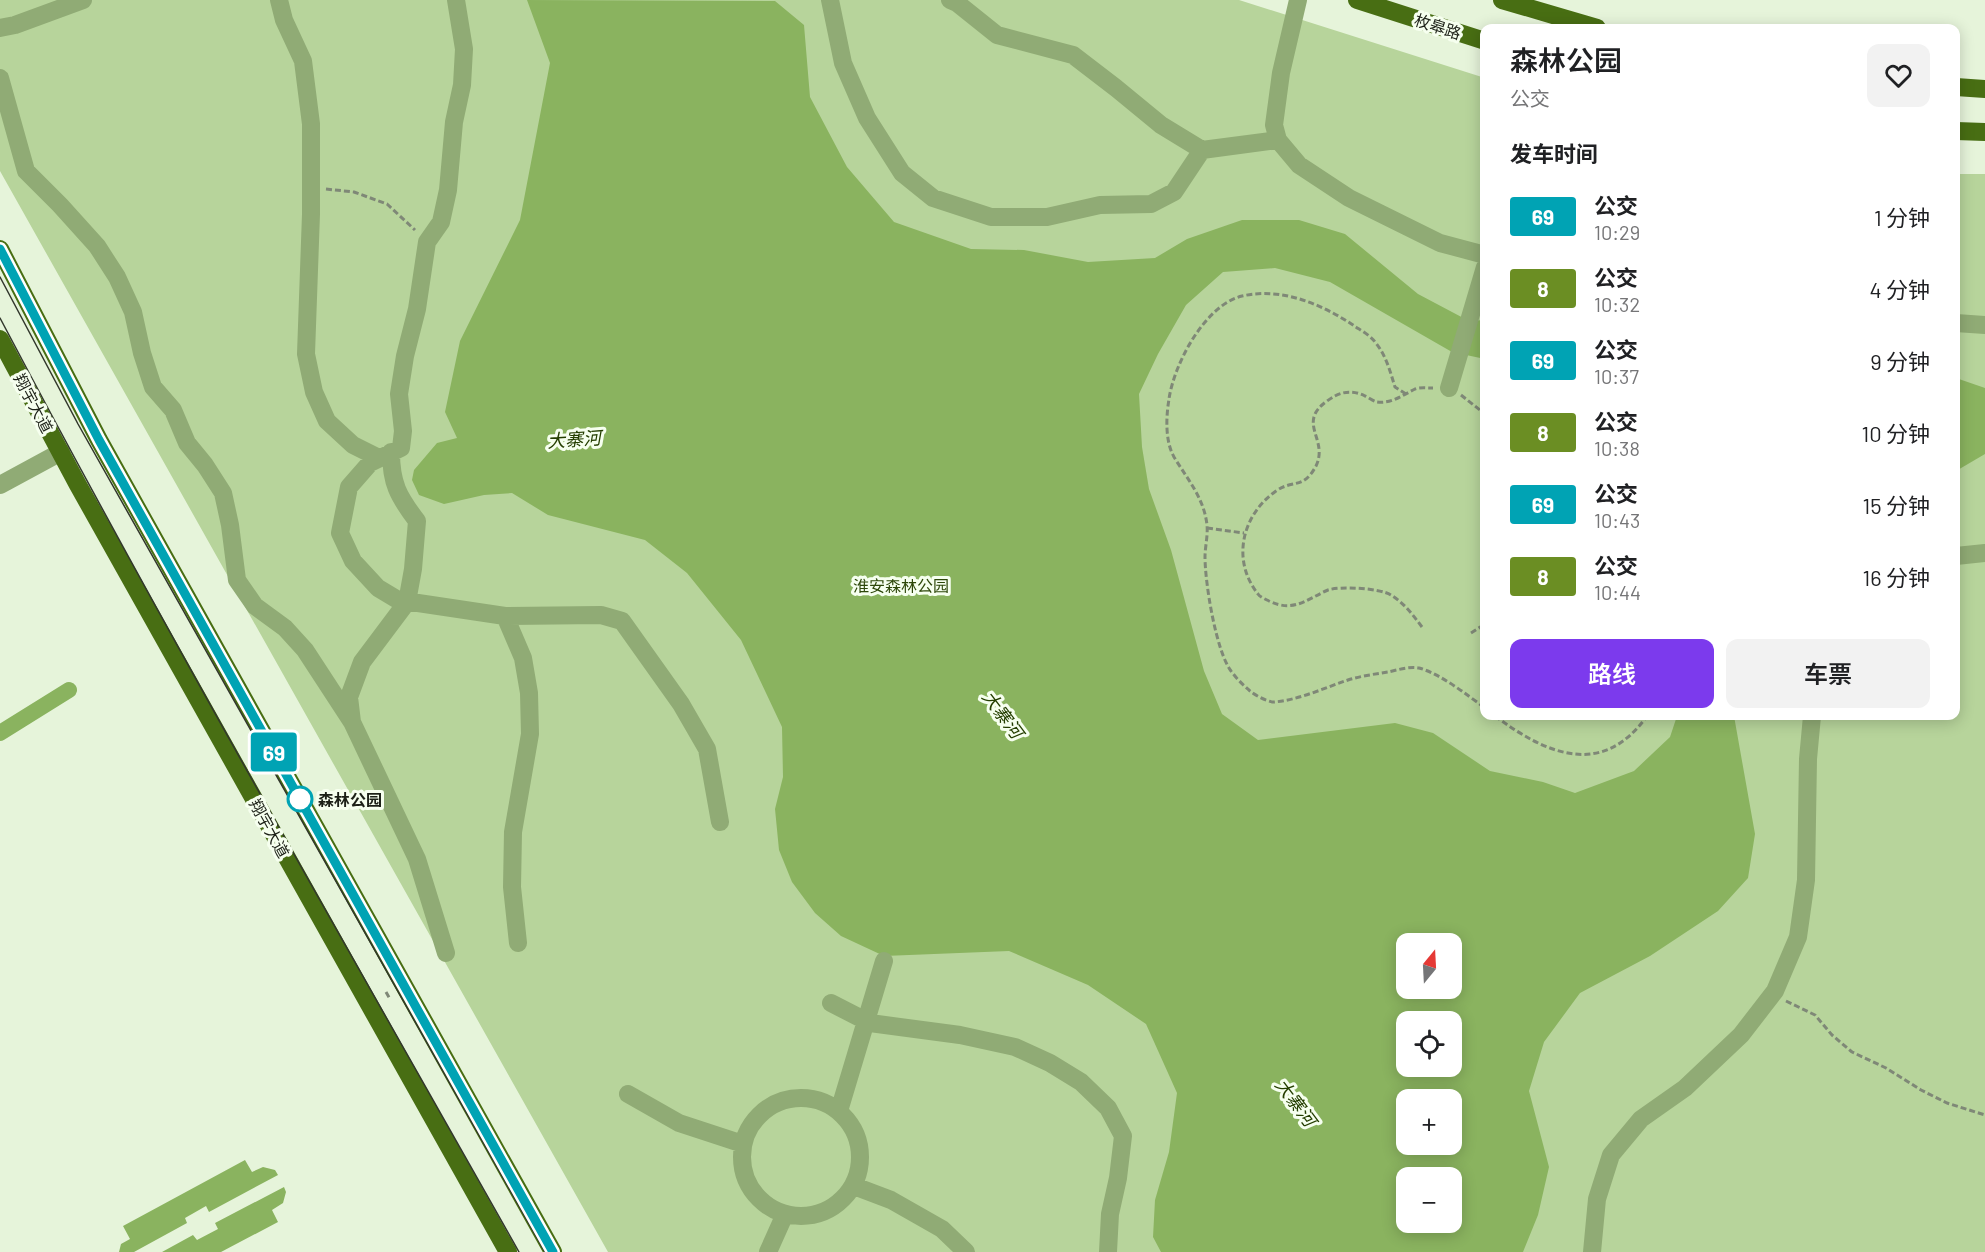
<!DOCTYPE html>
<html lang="zh">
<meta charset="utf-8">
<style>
body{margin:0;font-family:Barlow,"Noto Sans SC",sans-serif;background:#f2f2f2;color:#202124;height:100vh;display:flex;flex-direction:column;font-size:22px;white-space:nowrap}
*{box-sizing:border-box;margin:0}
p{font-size:20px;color:#757577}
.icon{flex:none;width:33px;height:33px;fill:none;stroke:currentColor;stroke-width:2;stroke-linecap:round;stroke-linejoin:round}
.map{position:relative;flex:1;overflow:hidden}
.side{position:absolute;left:1480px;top:24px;width:480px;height:696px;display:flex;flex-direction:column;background:#fff;border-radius:12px;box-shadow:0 3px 15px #0003}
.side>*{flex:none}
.badge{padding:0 12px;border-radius:4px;font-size:21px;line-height:39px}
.needle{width:39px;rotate:18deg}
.controls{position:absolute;left:1396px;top:933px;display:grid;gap:12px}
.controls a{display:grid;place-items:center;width:66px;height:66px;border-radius:12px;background:#fff;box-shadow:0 3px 15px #0003;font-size:30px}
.map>.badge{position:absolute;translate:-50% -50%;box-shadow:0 0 0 3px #fff}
h2{padding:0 30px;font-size:22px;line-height:54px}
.round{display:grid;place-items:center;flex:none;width:63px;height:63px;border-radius:12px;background:#f2f2f2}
.overview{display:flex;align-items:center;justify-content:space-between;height:102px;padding:0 30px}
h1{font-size:28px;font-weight:600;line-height:45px}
.action{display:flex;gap:12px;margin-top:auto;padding:12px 30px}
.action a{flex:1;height:69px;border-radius:12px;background:#7c3aed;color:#fff;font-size:24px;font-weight:600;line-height:69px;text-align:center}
.action a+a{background:#f2f2f2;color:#202124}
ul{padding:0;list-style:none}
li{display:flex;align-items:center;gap:18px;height:72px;padding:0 30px}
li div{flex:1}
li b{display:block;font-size:22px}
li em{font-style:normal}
li .badge{min-width:66px;font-weight:700;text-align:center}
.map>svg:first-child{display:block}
.green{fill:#b7d49b;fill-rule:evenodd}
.water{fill:#8ab35f;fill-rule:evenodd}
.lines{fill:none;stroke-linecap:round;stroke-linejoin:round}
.canal{stroke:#8ab35f;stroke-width:16}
.path{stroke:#7f8877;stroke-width:3;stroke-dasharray:6 3;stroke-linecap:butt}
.minor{stroke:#90ab75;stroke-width:18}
.major{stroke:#486e13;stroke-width:18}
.tram{stroke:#32372c;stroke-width:1.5}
.line-casing{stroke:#fff;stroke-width:14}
.line{stroke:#00a3b4;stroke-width:9}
.stop-dot{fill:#fff;stroke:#00a3b4;stroke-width:3}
.labels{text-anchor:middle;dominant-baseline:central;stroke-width:6;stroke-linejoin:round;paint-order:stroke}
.street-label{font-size:16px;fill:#1c2017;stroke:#f6ffef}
.park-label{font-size:16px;fill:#2d4709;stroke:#f6ffef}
.stop-label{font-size:16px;font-weight:bold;fill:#1c2017;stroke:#f6ffef;text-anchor:start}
.water-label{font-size:18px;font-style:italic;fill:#243e00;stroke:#f6ffef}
</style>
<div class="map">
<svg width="1985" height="1252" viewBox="0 0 1985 1252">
<rect width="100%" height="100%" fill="#e6f4da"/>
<!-- green -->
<path class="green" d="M 0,0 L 1239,0 L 1485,78 L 1485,716 L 1956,716 L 1956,174 L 1985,174 L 1985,1252 L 608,1252 L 0,171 ZM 1407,944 L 1452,944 L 1452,988 L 1407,988 ZM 1407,1022 L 1452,1022 L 1452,1066 L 1407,1066 ZM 1407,1100 L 1452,1100 L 1452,1144 L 1407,1144 ZM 1407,1178 L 1452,1178 L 1452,1222 L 1407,1222 Z"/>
<!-- water -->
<path class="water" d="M 527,0 L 775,1 L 804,25 L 810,97 L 847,167 L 894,222 L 971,249 L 1024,250 L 1088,262 L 1155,258 L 1187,239 L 1242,220 L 1299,220 L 1345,234 L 1418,294 L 1469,321 L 1485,320 L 1485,359 L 1452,352 L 1330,282 L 1275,268 L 1223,272 L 1186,305 L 1158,354 L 1139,394 L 1142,447 L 1149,489 L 1171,550 L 1204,671 L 1222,714 L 1258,740 L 1395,723 L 1433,733 L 1490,771 L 1543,782 L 1575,793 L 1634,771 L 1670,737 L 1677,716 L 1734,716 L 1755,834 L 1748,878 L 1718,911 L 1650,956 L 1580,993 L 1544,1042 L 1529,1091 L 1549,1167 L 1538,1215 L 1523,1252 L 1161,1252 L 1153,1237 L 1155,1200 L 1169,1152 L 1177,1093 L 1146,1024 L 1088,985 L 1009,951 L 884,956 L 841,936 L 815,913 L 792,882 L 779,850 L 775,809 L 783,777 L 782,727 L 741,640 L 687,573 L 645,540 L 548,515 L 512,493 L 484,495 L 444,504 L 419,495 L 412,480 L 414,470 L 437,443 L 457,438 L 445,412 L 460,341 L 520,220 L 550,63 ZM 1407,944 L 1452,944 L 1452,988 L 1407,988 ZM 1407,1022 L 1452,1022 L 1452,1066 L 1407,1066 ZM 1407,1100 L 1452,1100 L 1452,1144 L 1407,1144 ZM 1407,1178 L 1452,1178 L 1452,1222 L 1407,1222 Z
M 1956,378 L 1985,388 L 1985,454 L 1956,471 Z
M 245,1160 L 252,1172 L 263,1167 L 275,1170 L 278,1175 L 209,1212 L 206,1206 L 185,1218 L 187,1223 L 134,1252 L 119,1252 L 121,1244 L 130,1239 L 123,1226 Z
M 284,1187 L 286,1192 L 283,1203 L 272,1210 L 278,1222 L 221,1252 L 162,1252 L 193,1235 L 197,1240 L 218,1229 L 215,1223 Z"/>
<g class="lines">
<!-- canal -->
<path class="canal" d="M 0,733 L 69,690"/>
<!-- path -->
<path class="path" d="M 326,189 L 354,192 L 387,204 L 415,230
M 1406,394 L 1395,387 C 1390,371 1386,355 1375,342 C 1370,335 1360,330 1353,325 C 1321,304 1282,287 1242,296 C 1205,305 1174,364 1169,399 C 1166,417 1165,441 1174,457 C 1188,480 1204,498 1207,525 C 1208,536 1205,547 1205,557 C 1205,583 1216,651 1231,671 C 1236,678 1244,686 1250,691 C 1255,695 1267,702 1274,702 C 1299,700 1324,688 1348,680 C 1361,676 1375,674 1388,672 C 1397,670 1410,666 1419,668 C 1441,674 1467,695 1485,708
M 1461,395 L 1485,414
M 1207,528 L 1244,533
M 1422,627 C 1413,615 1404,603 1391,595 C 1380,588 1340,586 1328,590 C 1307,599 1294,613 1269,601 C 1265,599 1260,597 1258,594 C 1231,560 1242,515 1276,491 C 1293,479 1303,490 1316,466 C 1329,439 1296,423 1327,401 C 1339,392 1351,389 1365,396 C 1368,397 1373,401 1377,402 C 1391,404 1403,395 1415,389 C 1420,387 1427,388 1433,388
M 1471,633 L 1485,624
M 1495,716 C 1546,754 1602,779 1647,716
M 386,992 L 390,999
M 1786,1001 L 1815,1015 L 1832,1035 L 1852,1052 L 1886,1068 L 1921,1090 L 1947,1103 L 1985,1115"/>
<!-- minor -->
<path class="minor" d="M 279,0 L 284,20 L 303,61 L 311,124 L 311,214 L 306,354 L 314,392 L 327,421 L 353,445 L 379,458
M 456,0 L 464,49 L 462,85 L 454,122 L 448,190 L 441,222 L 427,242 L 417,309 L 405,356 L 399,394 L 403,431 L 401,448 L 370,463 L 349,487 L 340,533 L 353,561 L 378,588 L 398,600 L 505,616 L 523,658 L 529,693 L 530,734 L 513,832 L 512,887 L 518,943
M 830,0 L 843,63 L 867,118 L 902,173 L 933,198 L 991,217 L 1047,217 L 1100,205 L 1151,204 L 1174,192 L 1202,150
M 950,0 L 957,3 L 997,35 L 1073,55 L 1116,88 L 1161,125 L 1202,150 L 1278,140
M 1298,0 L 1281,73 L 1274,125 L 1278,140 L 1299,165 L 1349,198 L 1440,243 L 1485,255
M 0,28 L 15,25 L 83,0
M 0,78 L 26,171 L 60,205 L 97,246 L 117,277 L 133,312 L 142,353 L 153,387 L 173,410 L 187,443 L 205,465 L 223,493 L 230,525 L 237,580 L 255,606 L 285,628 L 305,650 L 352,722
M 1956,323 L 1985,325
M 1449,388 L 1485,267
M 391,452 C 391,483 398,496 417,521 L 413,569 L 407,602 L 362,662 L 349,697 L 352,722 L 417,859 L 446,953
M 0,485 L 61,452
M 1956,556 L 1985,553
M 505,616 L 601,615 L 622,621 L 681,704 L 707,749 L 720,822
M 831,1003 L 870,1023 L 960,1035 L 1015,1047 L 1050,1063 L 1081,1082 L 1108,1108 L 1123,1136 L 1118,1178 L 1110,1214 L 1108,1252
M 628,1094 L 679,1123 L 743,1144
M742 1157a59 59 0 1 1 118 0a59 59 0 1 1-118 0Z
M 839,1111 L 884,961
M 854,1186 L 891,1200 L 942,1229 L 966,1252
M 768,1252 L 785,1214
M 1592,1252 L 1597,1199 L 1611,1155 L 1641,1119 L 1685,1088 L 1741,1035 L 1775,991 L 1798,937 L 1806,880 L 1808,759 L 1812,716"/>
<!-- major -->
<path class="major" d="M 1357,0 L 1485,41
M 1502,0 L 1597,28
M 1956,87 L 1985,89
M 1956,131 L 1985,132
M 0,249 L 99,440 L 553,1252
M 0,339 L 78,485 L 508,1252"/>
<!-- tram -->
<path class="tram" d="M 0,277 L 78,424 L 545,1252
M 0,318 C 166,633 344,942 519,1252"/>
</g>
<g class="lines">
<defs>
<path id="line" d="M 0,249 L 99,440 L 553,1252"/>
</defs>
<!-- line casing -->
<use href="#line" class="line-casing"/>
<!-- line -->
<use href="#line" class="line"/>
</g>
<!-- markers -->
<circle class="stop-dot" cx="300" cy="799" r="12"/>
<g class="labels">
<!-- street labels -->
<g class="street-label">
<text transform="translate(1438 26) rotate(18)">枚皋路</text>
<text transform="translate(34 403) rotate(62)">翔宇大道</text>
<text transform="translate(270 828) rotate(61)">翔宇大道</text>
</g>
<!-- park labels -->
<g class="park-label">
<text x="901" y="585">淮安森林公园</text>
</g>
<!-- stop labels -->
<g class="stop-label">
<text x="318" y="799">森林公园</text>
</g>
<!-- water labels -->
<g class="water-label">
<text transform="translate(574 439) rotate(-4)">大寨河</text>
<text transform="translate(1003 714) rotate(53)">大寨河</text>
<text transform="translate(1296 1102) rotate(53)">大寨河</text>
</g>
</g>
</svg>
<div class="controls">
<a><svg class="needle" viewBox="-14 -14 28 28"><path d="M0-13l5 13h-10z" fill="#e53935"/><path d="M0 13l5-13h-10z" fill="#757577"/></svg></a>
<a><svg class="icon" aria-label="locate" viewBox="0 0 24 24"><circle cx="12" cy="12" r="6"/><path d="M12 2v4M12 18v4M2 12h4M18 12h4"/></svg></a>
<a>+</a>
<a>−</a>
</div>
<b class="badge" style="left:274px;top:752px;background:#00a3b4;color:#fff">69</b>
<section class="side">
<div class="overview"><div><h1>森林公园</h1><p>公交</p></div><a class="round"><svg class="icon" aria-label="heart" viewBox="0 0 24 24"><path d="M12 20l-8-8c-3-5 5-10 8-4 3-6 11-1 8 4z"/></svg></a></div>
<h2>发车时间</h2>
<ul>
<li><span class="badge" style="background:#00a3b4;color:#fff">69</span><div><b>公交</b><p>10:29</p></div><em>1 分钟</em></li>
<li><span class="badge" style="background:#6b8e23;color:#fff">8</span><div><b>公交</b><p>10:32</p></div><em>4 分钟</em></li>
<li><span class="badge" style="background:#00a3b4;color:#fff">69</span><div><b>公交</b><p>10:37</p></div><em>9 分钟</em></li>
<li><span class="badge" style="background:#6b8e23;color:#fff">8</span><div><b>公交</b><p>10:38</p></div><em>10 分钟</em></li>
<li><span class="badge" style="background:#00a3b4;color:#fff">69</span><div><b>公交</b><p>10:43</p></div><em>15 分钟</em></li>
<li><span class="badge" style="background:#6b8e23;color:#fff">8</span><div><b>公交</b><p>10:44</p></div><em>16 分钟</em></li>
</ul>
<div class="action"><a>路线</a><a>车票</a></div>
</section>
</div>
